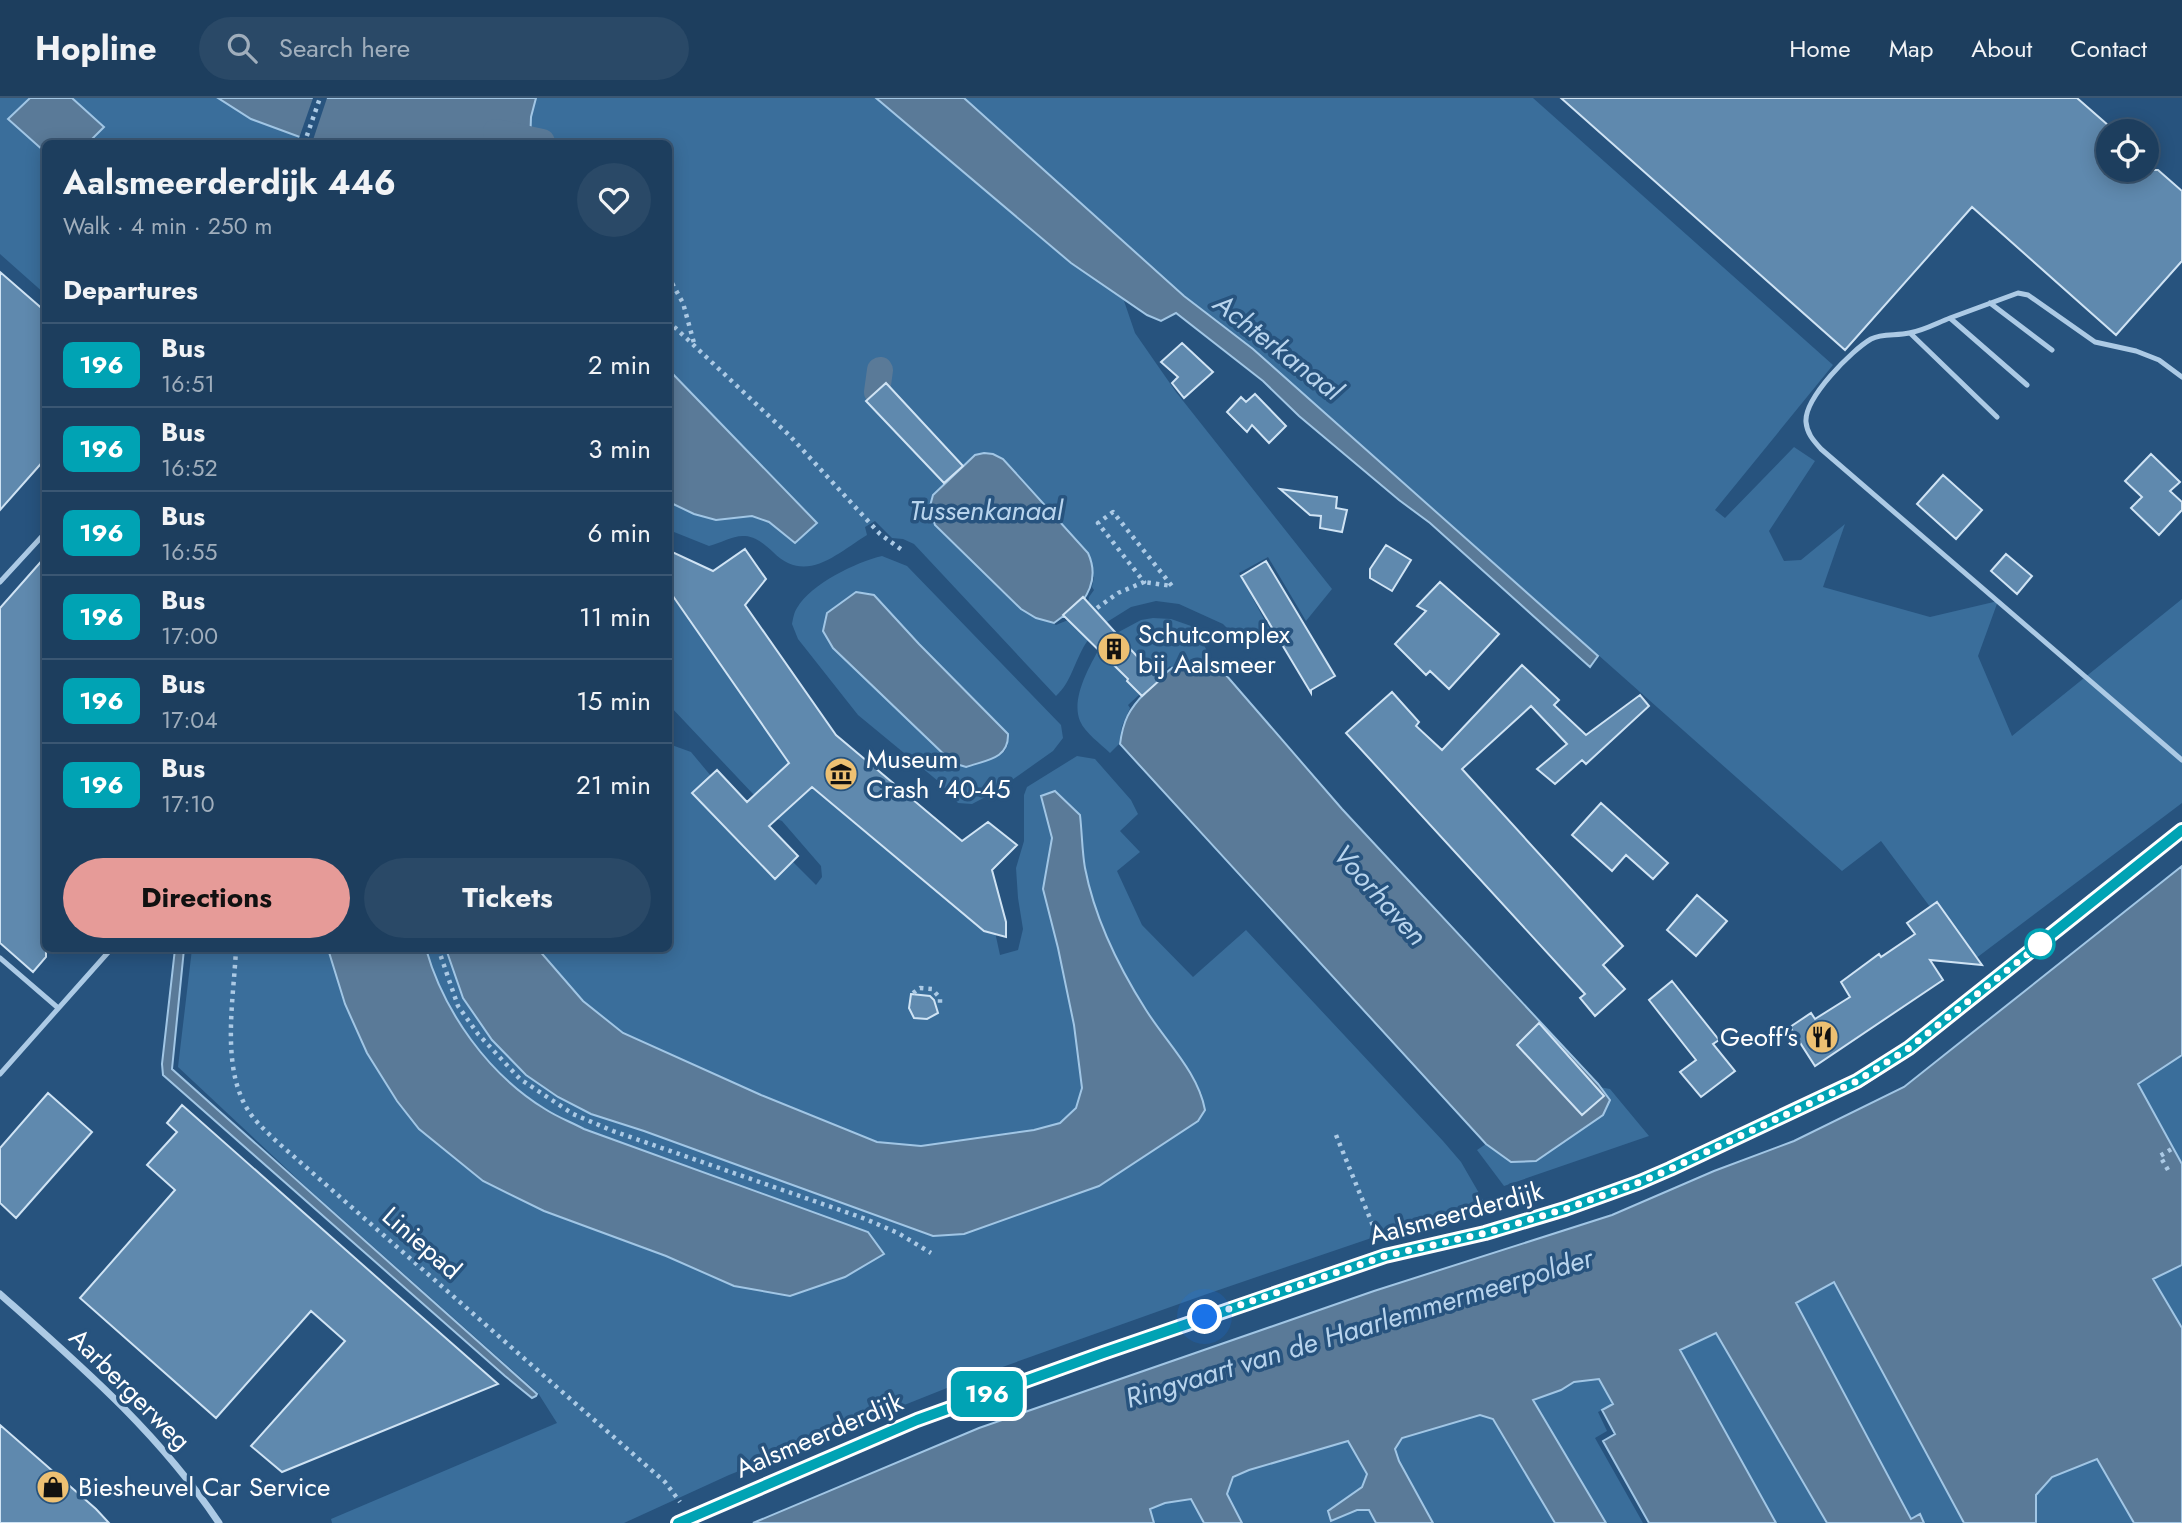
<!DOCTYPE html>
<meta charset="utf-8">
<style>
body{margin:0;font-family:Jost,sans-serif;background:#2a4967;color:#f1f3f6;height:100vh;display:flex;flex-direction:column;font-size:26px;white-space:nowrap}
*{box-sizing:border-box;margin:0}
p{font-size:23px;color:#a0aebc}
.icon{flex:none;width:38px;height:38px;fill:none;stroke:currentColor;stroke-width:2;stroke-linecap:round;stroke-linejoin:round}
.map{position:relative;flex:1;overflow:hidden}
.side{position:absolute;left:42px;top:42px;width:630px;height:812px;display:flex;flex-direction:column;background:#1d3e5e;border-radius:10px;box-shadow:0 4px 18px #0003,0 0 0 2px #3b5773}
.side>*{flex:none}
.badge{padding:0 14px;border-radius:10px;font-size:24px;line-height:46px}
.fabs{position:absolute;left:2096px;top:21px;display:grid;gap:14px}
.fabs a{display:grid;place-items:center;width:63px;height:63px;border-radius:50%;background:#1d3e5e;box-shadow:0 4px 18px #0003,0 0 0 2px #3b5773;font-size:35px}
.you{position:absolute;width:35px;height:35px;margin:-18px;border:5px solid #fff;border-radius:50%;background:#1a73e8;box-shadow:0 0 0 10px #1a73e833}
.map>.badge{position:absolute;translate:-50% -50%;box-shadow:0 0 0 4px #fff}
h2{padding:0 21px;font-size:26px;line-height:63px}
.round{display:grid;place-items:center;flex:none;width:74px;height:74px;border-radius:37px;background:#2a4967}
.summary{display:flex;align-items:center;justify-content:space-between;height:119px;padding:0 21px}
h1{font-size:33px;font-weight:700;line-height:52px}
.button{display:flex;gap:14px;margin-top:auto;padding:14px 21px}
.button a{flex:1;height:80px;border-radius:42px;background:#e69b98;color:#111;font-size:28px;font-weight:700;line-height:80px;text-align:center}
.button a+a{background:#2a4967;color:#f1f3f6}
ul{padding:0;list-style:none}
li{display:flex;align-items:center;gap:21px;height:84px;padding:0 21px;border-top:2px solid #3b5773}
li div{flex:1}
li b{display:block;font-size:26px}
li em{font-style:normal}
li .badge{min-width:77px;font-weight:700;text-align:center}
header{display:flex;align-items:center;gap:42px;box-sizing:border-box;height:98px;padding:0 35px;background:#1d3e5e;border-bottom:2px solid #3b5773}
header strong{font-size:33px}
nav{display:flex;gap:38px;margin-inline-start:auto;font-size:24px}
.search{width:490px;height:63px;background:#2a4967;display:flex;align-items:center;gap:18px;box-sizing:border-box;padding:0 24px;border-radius:38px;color:#a0aebc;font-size:26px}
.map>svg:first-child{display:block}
.green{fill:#3a6e9b;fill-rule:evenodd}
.water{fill:#5a7a98;stroke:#a1c6e5;stroke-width:2}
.pier{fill:#27537e}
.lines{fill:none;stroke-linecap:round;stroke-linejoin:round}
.canal{stroke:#5a7a98;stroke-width:26}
.building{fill:#5f89ae;stroke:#cfe3f4;stroke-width:2}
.path{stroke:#accae5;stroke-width:4.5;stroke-dasharray:3.5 5;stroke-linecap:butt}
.lane{stroke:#accae5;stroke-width:5}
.street{stroke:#accae5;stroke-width:7}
.secondary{stroke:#d5e5f5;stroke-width:14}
.line-casing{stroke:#fff;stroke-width:16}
.line{stroke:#00a3b4;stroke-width:10}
.walk{stroke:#fff;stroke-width:7;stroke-dasharray:0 12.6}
.stop-dot{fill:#fff;stroke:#00a3b4;stroke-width:3.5}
.labels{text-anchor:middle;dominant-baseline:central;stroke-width:7;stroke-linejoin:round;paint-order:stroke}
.poi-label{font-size:26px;fill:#fff;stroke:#27537e;text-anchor:start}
.street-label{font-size:26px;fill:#fff;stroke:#27537e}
.water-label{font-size:28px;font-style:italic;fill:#b8d4ed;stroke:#27537e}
</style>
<header>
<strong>Hopline</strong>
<div class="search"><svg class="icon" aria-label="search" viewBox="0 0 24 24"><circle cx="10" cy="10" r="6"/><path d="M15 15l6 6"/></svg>Search here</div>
<nav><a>Home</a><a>Map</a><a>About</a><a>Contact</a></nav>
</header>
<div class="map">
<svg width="2182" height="1425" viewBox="0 0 2182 1425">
<rect width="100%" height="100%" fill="#27537e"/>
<!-- green -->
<path class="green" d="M 0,0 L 30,0 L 9,21 L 45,54 L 45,196 L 0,156 Z
M 72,0 L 218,0 L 251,21 L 316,45 L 88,45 L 104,29 Z
M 536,0 L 876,0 L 1070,165 L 1123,200 L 1135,235 L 1176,294 L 1332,491 L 1306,523 L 1268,459 L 1239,475 L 1270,532 L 1245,548 L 1223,526 L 1179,506 L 1156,503 L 1131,509 L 1107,524 L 1088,505 L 1089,499 L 1094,492 L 1092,489 L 1094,479 L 930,408 L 935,427 L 1013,504 L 1035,520 L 1046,521 L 1056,527 L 1068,522 L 1088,542 C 1075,560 1072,584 1056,598 L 914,446 L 903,441 L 892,440 L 875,423 L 865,429 L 867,437 C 836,456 806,487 773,454 C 765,447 757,439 745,438 C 733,437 721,445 709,448 L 669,432 L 669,404 L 694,416 L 716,422 L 752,418 L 769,424 L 795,445 L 817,425 L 669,272 L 668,46 L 530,46 L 531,19 Z
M 964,0 L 1533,0 L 1833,267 L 1715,412 L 1725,420 L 1794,349 L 1815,363 L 1769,433 L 1784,463 L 1801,462 L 1845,426 L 1823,489 L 1930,519 L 1998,503 L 1978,558 L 2012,638 L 2182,501 L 2182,705 L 1971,864 L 1881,743 L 1842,773 L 1253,251 L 1184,198 Z
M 882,458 L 907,468 L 1061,627 L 1063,640 L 1053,653 L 995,694 L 972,706 L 958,705 L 938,683 L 858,617 L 798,541 L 792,526 C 793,521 794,514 797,510 C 811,486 856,464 882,458 ZM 874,497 L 1008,647 L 1004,654 L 966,669 Z
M 668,491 L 789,665 L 754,697 L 669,607 Z
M 1153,520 L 1171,521 L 1194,529 L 1212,562 C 1197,561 1187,567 1172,570 L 1170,568 L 1159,578 L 1115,536 L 1141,522 Z
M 1099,551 L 1140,596 L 1128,607 L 1130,610 L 1122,628 L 1119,646 L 1110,655 C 1101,646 1085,635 1080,623 C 1071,601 1088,571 1099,551 Z
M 669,646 L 691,654 L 711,678 L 734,738 L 774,781 L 793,764 L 816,787 L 822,779 L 821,768 L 782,723 L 777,721 L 812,689 L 995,834 L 1000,857 L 1018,852 L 1023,831 L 1018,800 L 1016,770 L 1024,743 L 1024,697 L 1027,689 L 1077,658 L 1095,661 L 1131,702 L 1138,716 L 1120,733 L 1140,754 L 1117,773 L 1142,827 L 1193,879 L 1246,832 L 1443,1043 L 1461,1064 L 1483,1102 L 1207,1196 L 977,1278 L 729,1377 L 624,1425 L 332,1425 L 331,1421 L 557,1325 L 538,1295 L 304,1087 L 178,969 L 192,851 L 328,851 L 345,906 L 367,955 L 396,1003 L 666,1158 L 734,1188 L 790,1198 L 845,1179 L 868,1134 L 584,1031 C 571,1024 557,1019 545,1011 C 488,976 444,914 426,851 L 446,851 L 463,900 L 591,1016 L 644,1033 L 932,1138 L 964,1136 L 1202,996 C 1167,939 1116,880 1096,817 C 1086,784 1083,751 1080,717 L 1041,699 L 1052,740 L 1043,791 L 1058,850 L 1074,927 L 1082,990 L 1076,1010 L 1060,1025 L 1034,1032 L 921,1048 L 877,1044 L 761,997 L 623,935 L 583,903 L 538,851 L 668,850 Z
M 2182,957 L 2182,1066 L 2138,986 Z
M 1599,989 L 1610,991 L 1649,1038 L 1504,1088 L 1477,1052 L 1486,1046 L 1511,1064 L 1583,1031 L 1603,1017 L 1610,1002 Z
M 2182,1167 L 2182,1230 L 2153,1180 Z
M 1835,1184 L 1964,1425 L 1924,1425 L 1920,1417 L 1911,1421 L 1795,1205 Z
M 1716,1235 L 1827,1425 L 1776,1425 L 1679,1252 Z
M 1599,1281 L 1613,1307 L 1598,1314 L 1607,1333 L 1595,1340 L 1643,1425 L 1606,1425 L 1533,1302 L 1561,1292 L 1574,1284 Z
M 1480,1317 L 1493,1321 L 1555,1425 L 1433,1425 L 1399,1363 L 1395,1351 L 1402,1340 Z
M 1348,1343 L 1368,1376 L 1362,1389 L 1328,1413 L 1332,1423 L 1357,1412 L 1370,1412 L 1376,1425 L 1242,1425 L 1226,1395 L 1233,1380 L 1249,1372 Z
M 2097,1361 L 2134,1425 L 2036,1425 L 2036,1397 L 2053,1379 Z
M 1192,1400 L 1204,1425 L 1154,1425 L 1150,1411 L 1165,1405 Z"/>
<!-- water -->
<path class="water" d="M 30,0 L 72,0 L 104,29 L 88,45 L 46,46 L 45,54 L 8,21 Z
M 218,0 L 536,0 L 531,19 L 530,46 L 316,45 L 251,21 Z
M 876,0 L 964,0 L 1184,198 L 1253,251 L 1598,558 L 1590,569 L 1430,425 L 1399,402 L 1299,318 L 1263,283 L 1176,215 L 1161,223 L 1147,217 L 1071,165 Z
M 669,272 L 817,425 L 795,445 L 769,424 L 752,418 L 716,422 L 694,416 L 669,404 Z
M 984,355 L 993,356 L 1003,361 L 1088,455 C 1100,481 1087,501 1069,519 L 1062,519 L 1054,525 L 1036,520 L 1021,511 L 935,427 L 932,418 L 930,408 L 933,397 L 975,357 Z
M 856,494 L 874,497 L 919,546 L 1008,636 C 1009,661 986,662 966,669 L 953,665 L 833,550 L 823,533 L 827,515 Z
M 1200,562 L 1213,562 L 1342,711 L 1598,986 L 1610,1002 L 1603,1017 L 1536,1063 L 1511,1064 L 1486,1046 L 1120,646 C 1123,623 1129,611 1145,595 L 1144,593 L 1172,570 L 1188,567 Z
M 1055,693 L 1080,717 C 1082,734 1082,753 1085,770 C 1095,822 1118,868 1146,912 C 1166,944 1198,974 1205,1012 L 1198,1023 L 1099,1088 L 964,1136 L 933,1138 L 644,1033 L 591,1016 L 558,999 L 526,977 L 492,942 L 463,900 L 446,851 L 538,851 L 583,903 L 623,935 L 761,997 L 877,1044 L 921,1048 L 1034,1032 L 1060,1025 L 1076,1010 L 1082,990 L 1074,927 L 1058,850 L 1043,791 L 1052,740 L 1041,698 Z
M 2182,768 L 2182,957 L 2138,986 L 2182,1066 L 2182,1167 L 2153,1181 L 2182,1230 L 2182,1425 L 2134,1425 L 2097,1361 L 2052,1379 L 2036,1397 L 2036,1425 L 1964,1425 L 1834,1184 L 1796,1205 L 1911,1421 L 1920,1416 L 1924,1425 L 1827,1425 L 1716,1235 L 1680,1252 L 1776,1425 L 1649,1425 L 1603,1343 L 1615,1336 L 1602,1312 L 1613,1306 L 1599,1281 L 1574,1284 L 1561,1292 L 1533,1302 L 1606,1425 L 1555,1425 L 1493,1321 L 1480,1317 L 1402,1340 L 1395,1351 L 1399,1363 L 1433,1425 L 1376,1425 L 1369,1412 L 1357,1412 L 1331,1423 L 1328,1413 L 1362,1389 L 1367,1376 L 1348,1343 L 1249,1372 L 1233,1379 L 1227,1396 L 1242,1425 L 1204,1425 L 1191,1401 L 1165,1405 L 1150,1411 L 1154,1425 L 753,1425 L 979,1330 L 1374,1193 L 1612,1117 L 1714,1073 L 1794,1043 L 1904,989 Z
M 175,851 L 184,851 L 172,971 L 537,1296 L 536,1298 L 532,1300 L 505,1278 L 163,977 L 162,966 Z
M 328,851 L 426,851 C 444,914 488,976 545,1011 C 557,1019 571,1024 584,1031 L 868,1134 L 884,1156 L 845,1179 L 790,1198 L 734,1188 L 666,1158 L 544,1113 L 483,1083 L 419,1031 L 397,1003 L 367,955 L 345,906 Z"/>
<!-- pier -->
<path class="pier" d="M 313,0 L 327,0 L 312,45 L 305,46 L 298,43 Z"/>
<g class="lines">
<!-- canal -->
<path class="canal" d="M 496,34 L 542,44
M 880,272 L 877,294 L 900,318"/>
</g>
<!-- building -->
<path class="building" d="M 1561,0 L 2077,0 L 2109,28 L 2109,72 L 2158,72 L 2182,93 L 2182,163 L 2116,237 L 1972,109 L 1845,252 Z
M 0,174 L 46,214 L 46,360 L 0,412 Z
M 1182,245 L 1213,274 L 1184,300 L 1172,285 L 1178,279 L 1161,264 Z
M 886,285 L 963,368 L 944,385 L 866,303 Z
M 1255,296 L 1286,328 L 1269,345 L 1252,327 L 1247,334 L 1227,314 L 1241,299 L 1246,304 Z
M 2151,356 L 2180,384 L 2170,393 L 2182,404 L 2182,412 L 2159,437 L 2131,410 L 2142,399 L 2125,383 Z
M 1943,377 L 1982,412 L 1956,441 L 1917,406 Z
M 1280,391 L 1337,399 L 1336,410 L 1347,412 L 1342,434 L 1320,430 L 1321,418 L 1310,417 Z
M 1386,447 L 1411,462 L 1392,493 L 1370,480 L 1370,471 Z
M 745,451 L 766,481 L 745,507 L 836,637 L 962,743 L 988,724 L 1017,747 L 992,772 L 1006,824 L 1006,839 L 984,833 L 812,689 L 769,728 L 798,758 L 775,781 L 692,695 L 717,672 L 747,704 L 789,665 L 668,491 L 668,452 L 713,473 Z
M 2006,456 L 2032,478 L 2017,496 L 1991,473 Z
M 46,458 L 46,859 L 33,874 L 0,845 L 0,510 Z
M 1266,463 L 1335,578 L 1311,592 L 1311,595 L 1241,478 Z
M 1440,484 L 1499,536 L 1449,591 L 1430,573 L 1426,577 L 1395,546 L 1426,513 L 1417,508 Z
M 1083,499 L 1144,566 L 1146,565 L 1161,581 L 1142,598 L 1127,583 L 1128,581 L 1063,517 Z
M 1522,567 L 1559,602 L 1554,607 L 1586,637 L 1640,597 L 1649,608 L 1586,666 L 1582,662 L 1555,686 L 1537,671 L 1567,646 L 1531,608 L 1462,671 L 1623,848 L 1603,867 L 1625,891 L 1595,918 L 1580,900 L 1585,896 L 1346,635 L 1392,594 L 1419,624 L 1416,628 L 1442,652 Z
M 1601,705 L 1668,765 L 1653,781 L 1626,757 L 1612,773 L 1572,737 Z
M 1697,797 L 1727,823 L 1696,858 L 1667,832 Z
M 1937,804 L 1982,867 L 1930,862 L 1943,882 L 1815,968 L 1790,929 L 1811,915 L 1815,921 L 1850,899 L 1841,884 L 1879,856 L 1881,859 L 1915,836 L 1907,825 Z
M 1672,883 L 1719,942 L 1713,946 L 1735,973 L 1701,999 L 1680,974 L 1696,962 L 1649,902 Z
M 911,896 L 930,898 L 934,902 L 938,915 L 927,921 L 914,920 L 909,910 Z
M 1539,925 L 1604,998 L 1582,1017 L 1517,947 Z
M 48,995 L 92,1034 L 16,1120 L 0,1105 L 0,1050 Z
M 182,1007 L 390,1191 L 498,1286 L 282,1374 L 251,1348 L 345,1243 L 311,1213 L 216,1320 L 80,1200 L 175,1092 L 147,1067 L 177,1034 L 167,1025 Z
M 0,1327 L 96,1411 L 109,1425 L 0,1425 Z"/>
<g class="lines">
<!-- path -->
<path class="path" d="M 304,46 L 320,0
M 668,178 L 683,205 L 694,245
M 668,223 L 789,337 L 880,436 L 902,452
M 1097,510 L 1118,495 L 1144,484 L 1098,425 L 1113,414 L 1172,488 L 1144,484
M 236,850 C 234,902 219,974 252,1018 C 259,1027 267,1034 275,1042 L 665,1384 L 680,1404
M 438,850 L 458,908 L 478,936 L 520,981 L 573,1016 L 613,1033 L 863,1120 L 898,1135 L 931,1155
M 913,895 L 920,890 L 932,891 L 940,900 L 940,908
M 1336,1037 L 1378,1140
M 2168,1072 L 2160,1058 L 2175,1049"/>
<!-- lane -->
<path class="lane" d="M 1990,205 L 2052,252
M 1950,220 C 1937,225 1923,233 1909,235 C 1897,238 1882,235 1871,241 C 1852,252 1804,300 1806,324 C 1807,336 1814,343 1821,351 L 2182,662
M 1910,235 L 1997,319
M 2027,287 L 1950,220 L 2018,195 L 2028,197 L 2095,244 L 2136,253 L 2159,262 L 2182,279
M 0,484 L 46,434
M 0,860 L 57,909
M 0,976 L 112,850"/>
<!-- street -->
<path class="street" d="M 0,1196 C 81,1268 158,1334 219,1425"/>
<!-- secondary -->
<path class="secondary" d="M 678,1425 L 917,1322 L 1103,1255 L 1385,1158 L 1485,1135 L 1565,1111 L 1640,1084 L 1670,1071 L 1858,983 L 1909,950 L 2182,732"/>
</g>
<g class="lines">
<defs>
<path id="line" d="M 678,1425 L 917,1322 L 1103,1255 L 1385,1158 L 1485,1135 L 1565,1111 L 1640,1084 L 1670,1071 L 1857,983 L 1909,950 L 2182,732"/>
</defs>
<!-- line casing -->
<use href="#line" class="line-casing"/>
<!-- line -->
<use href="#line" class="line"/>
<!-- walk -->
<path class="walk" d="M 1205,1219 L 1385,1158 L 1485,1135 L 1565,1111 L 1640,1084 L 1670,1071 L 1857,983 L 1909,950 L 2043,844 L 2040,846"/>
</g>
<!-- icons -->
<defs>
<symbol id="building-disc" viewBox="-11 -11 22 22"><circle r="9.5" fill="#edc072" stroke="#27537e"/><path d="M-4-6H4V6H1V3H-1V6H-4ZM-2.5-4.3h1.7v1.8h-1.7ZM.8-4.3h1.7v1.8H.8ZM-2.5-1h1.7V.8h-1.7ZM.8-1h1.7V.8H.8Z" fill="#111"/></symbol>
<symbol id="museum-disc" viewBox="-11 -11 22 22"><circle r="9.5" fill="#edc072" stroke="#27537e"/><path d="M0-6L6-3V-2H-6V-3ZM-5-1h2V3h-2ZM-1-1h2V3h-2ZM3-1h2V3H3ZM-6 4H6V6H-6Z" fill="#111"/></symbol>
<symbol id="restaurant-disc" viewBox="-11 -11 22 22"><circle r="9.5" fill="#edc072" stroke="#27537e"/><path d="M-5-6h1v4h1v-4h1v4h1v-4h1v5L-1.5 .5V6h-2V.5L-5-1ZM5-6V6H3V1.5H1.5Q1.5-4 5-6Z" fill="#111"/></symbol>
<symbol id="shop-disc" viewBox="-11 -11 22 22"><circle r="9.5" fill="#edc072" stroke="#27537e"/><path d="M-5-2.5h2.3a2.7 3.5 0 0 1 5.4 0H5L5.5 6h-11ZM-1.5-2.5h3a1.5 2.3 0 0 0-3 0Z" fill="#111"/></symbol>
</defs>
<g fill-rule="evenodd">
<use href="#building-disc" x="1095" y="532" width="38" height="38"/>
<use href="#museum-disc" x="822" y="657" width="38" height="38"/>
<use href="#restaurant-disc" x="1803" y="920" width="38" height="38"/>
<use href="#shop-disc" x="34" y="1370" width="38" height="38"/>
</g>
<!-- markers -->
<circle class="stop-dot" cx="2040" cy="846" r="14"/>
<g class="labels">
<!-- poi labels -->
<g class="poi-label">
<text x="1138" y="536">Schutcomplex<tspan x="1138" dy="30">bij Aalsmeer</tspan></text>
<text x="866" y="661">Museum<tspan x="866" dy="30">Crash '40-45</tspan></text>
<text x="1798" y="939" text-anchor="end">Geoff's</text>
<text x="78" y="1389">Biesheuvel Car Service</text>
</g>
<!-- street labels -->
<g class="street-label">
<text transform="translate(1456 1115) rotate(-15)">Aalsmeerderdijk</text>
<text transform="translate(422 1145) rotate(41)">Liniepad</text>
<text transform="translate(130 1291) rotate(45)">Aarbergerweg</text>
<text transform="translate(819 1337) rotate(-23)">Aalsmeerderdijk</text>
</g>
<!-- water labels -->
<g class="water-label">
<text transform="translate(1278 249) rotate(38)">Achterkanaal</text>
<text x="986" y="412">Tussenkanaal</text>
<text transform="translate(1380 797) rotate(48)">Voorhaven</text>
<text transform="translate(1359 1230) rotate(-17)">Ringvaart van de Haarlemmermeerpolder</text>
</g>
</g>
</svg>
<div class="fabs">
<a><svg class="icon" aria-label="locate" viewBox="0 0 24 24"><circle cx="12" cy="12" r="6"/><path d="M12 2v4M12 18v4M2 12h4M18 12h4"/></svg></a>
</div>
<div class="you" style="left:1205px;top:1219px"></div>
<b class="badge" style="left:987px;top:1296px;background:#00a3b4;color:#fff">196</b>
<section class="side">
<div class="summary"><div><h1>Aalsmeerderdijk 446</h1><p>Walk · 4 min · 250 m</p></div><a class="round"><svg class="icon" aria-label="heart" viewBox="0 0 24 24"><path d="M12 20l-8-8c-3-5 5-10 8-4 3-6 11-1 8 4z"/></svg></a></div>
<h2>Departures</h2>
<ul>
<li><span class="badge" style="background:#00a3b4;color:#fff">196</span><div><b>Bus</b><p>16:51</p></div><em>2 min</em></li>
<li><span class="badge" style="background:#00a3b4;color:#fff">196</span><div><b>Bus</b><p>16:52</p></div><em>3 min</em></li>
<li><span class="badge" style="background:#00a3b4;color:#fff">196</span><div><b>Bus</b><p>16:55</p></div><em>6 min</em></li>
<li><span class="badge" style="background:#00a3b4;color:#fff">196</span><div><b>Bus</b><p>17:00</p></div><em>11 min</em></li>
<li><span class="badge" style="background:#00a3b4;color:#fff">196</span><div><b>Bus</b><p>17:04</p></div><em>15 min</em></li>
<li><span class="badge" style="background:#00a3b4;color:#fff">196</span><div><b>Bus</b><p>17:10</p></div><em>21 min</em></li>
</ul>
<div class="button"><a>Directions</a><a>Tickets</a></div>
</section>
</div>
